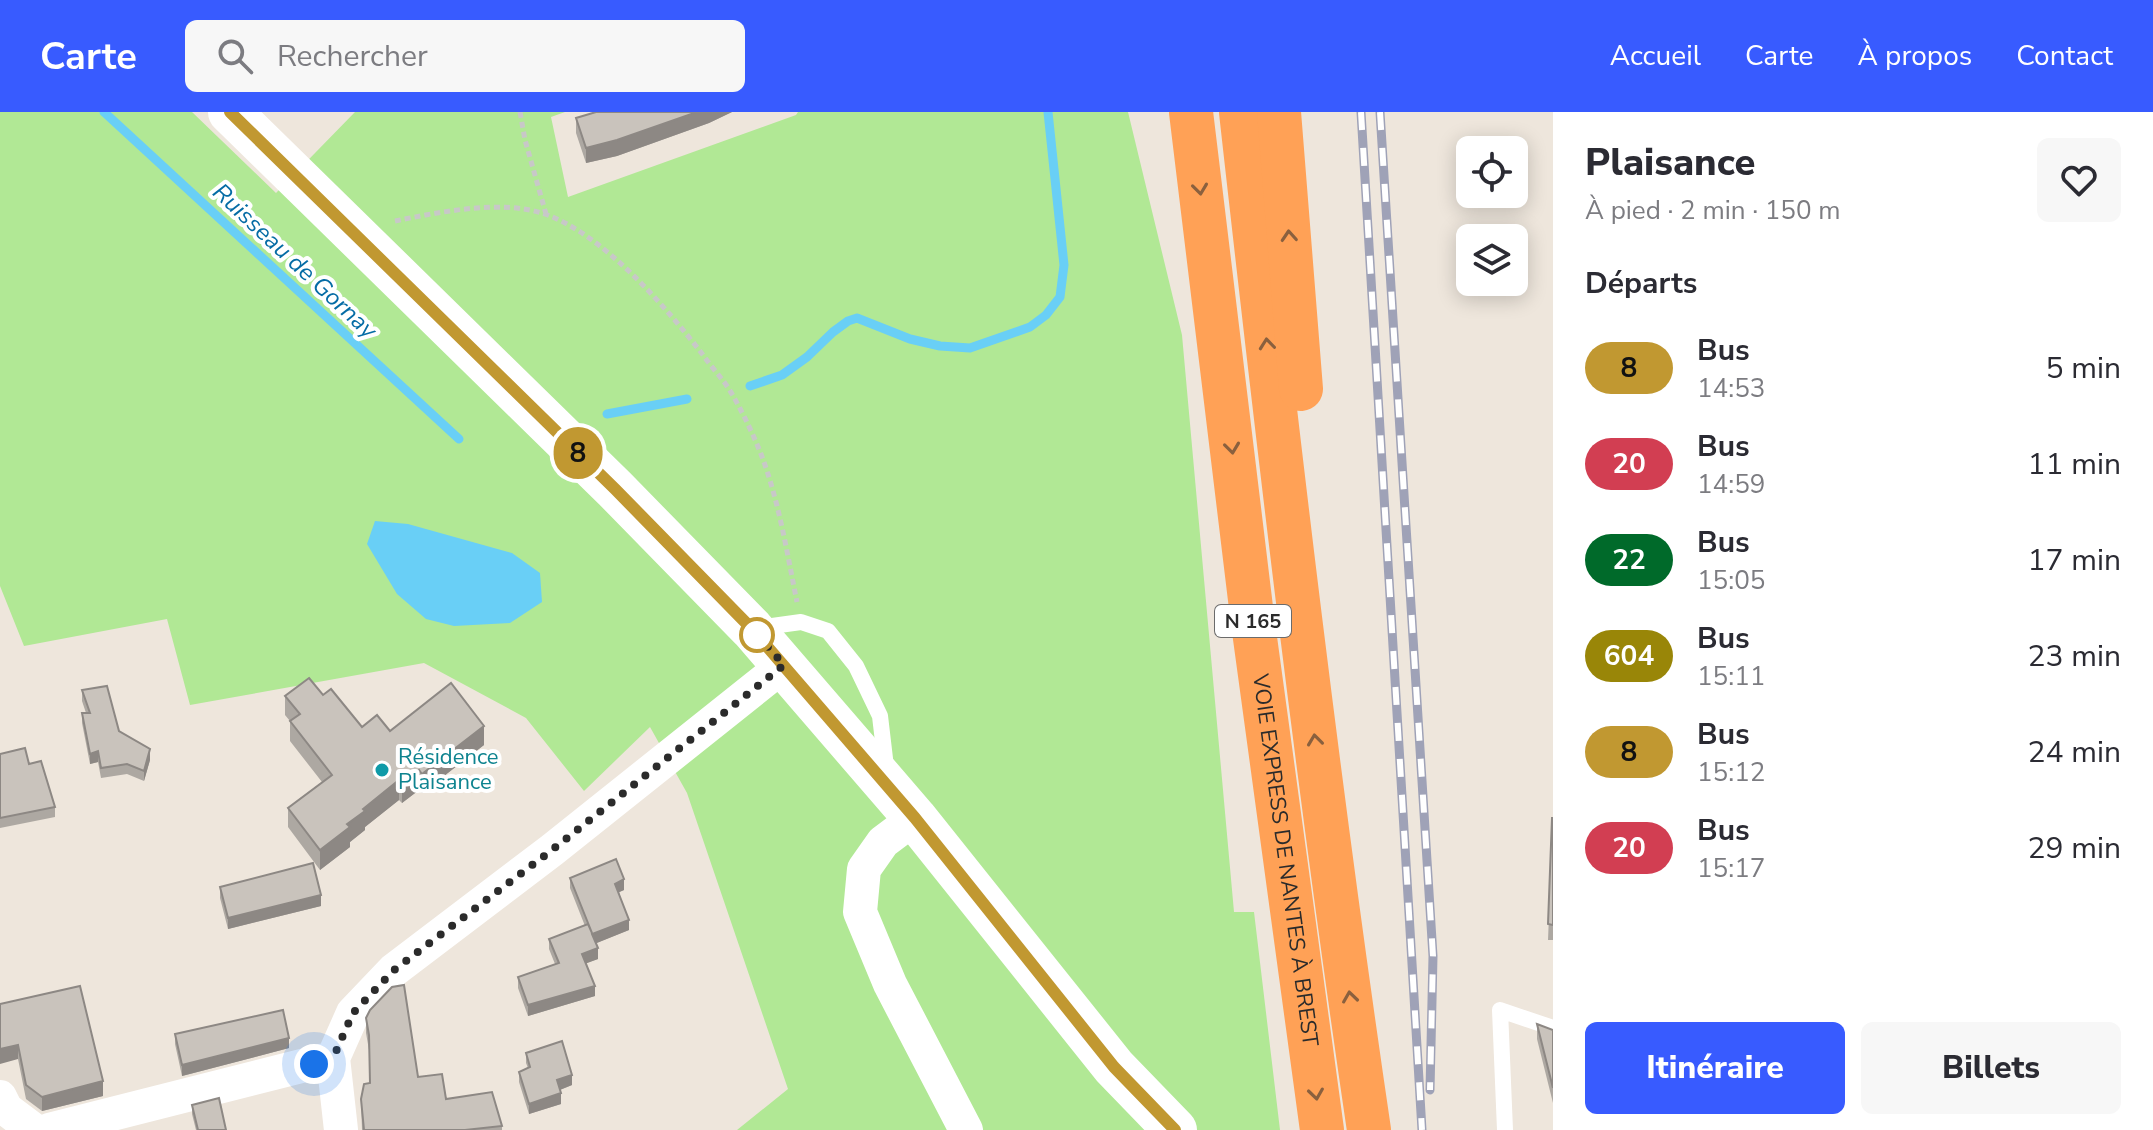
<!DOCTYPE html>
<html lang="fr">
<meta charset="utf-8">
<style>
body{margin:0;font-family:"Nunito Sans",sans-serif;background:#f7f7f7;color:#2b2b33;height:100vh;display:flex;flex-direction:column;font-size:30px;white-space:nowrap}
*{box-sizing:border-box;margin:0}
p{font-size:26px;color:#7c7c81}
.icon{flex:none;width:44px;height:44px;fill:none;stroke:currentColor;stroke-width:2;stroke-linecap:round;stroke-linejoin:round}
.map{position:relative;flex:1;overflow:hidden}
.side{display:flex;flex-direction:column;background:#fff;width:600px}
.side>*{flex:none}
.badge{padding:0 16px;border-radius:26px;font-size:28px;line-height:52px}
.controls{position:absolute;left:1456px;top:24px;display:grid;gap:16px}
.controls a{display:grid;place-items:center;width:72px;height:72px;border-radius:12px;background:#fff;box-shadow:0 4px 20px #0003;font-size:40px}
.you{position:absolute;width:40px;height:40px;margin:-20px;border:6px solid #fff;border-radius:50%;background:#1a73e8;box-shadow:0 0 0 12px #1a73e833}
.map>.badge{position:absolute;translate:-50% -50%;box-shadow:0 0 0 4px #fff}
h2{padding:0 32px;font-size:30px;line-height:72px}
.round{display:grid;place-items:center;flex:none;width:84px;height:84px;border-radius:12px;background:#f7f7f7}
.overview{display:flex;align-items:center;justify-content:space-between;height:136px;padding:0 32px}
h1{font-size:38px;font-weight:800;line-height:60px}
.action{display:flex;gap:16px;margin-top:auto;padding:16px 32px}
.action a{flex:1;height:92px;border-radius:12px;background:#385bff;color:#fff;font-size:32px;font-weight:800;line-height:92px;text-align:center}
.action a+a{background:#f7f7f7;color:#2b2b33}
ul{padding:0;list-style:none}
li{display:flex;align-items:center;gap:24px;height:96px;padding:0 32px}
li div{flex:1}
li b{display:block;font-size:30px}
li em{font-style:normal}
li .badge{min-width:88px;font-weight:700;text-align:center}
header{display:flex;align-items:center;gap:48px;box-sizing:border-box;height:112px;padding:0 40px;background:#385bff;color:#fff}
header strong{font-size:38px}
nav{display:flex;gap:44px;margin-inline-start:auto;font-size:28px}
.search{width:560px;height:72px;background:#f7f7f7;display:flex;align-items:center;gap:20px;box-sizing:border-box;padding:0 28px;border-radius:12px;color:#7c7c81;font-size:30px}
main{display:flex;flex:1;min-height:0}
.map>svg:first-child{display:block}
.green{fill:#b1e895}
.water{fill:#69cff6}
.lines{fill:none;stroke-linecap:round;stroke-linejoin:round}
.stream{stroke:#69cff6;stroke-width:9}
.path{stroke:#c8c8c8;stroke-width:5;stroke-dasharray:6 4;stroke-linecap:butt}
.lane{stroke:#fff;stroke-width:16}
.street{stroke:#fff;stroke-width:34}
.secondary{stroke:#fff;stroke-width:44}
.highway{stroke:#ffa156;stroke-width:44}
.rail-casing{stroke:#9fa2b7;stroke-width:9}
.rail{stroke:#fff;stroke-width:6;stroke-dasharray:18;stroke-linecap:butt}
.wall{fill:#ada8a2}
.shaded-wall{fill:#8d8884}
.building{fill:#c9c3bc;stroke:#8d8884;stroke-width:2}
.oneway{stroke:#8a603e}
.line-casing{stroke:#fff;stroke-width:18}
.line{stroke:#c19831;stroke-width:12}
.walk{stroke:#2b2b2b;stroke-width:8;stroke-dasharray:0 14.4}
.stop-dot{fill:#fff;stroke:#c19831;stroke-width:4}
.culture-dot{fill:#0f9aa8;stroke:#fff;stroke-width:3}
.labels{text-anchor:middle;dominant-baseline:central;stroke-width:8;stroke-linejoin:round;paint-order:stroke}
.shield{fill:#fff;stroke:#6b6b6b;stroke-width:2}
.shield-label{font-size:20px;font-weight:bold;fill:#2b2b2b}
.culture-label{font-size:22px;fill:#0d838f;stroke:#fff;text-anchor:start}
.street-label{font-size:22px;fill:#2b2b2b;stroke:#fff}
.water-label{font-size:24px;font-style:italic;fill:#056ca5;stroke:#fff}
</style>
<header>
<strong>Carte</strong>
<div class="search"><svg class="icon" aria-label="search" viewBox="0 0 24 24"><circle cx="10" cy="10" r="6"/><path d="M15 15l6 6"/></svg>Rechercher</div>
<nav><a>Accueil</a><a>Carte</a><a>À propos</a><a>Contact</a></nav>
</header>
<main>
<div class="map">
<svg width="1553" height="1018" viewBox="0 0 1553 1018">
<rect width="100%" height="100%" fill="#eee6dc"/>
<!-- green -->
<path class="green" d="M 0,0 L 192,0 L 276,81 L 355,0 L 565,0 L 551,5 L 568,85 L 796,3 L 798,0 L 1128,0 L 1182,223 L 1234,800 L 1254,800 L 1280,1018 L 737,1018 L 788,977 L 687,681 L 650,615 L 584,679 L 526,606 L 424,551 L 190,593 L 167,507 L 24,534 L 0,474 Z"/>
<!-- water -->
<path class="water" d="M 375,409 L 408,412 L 512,441 L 540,461 L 542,490 L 510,511 L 454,514 L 426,507 L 397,482 L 367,432 Z"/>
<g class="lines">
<!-- stream -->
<path class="stream" d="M 104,0 L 459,327
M 750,274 L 782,263 L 807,245 L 833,220 L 848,209 L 857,206 L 910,227 L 940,234 L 970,236 L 1030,215 L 1046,203 L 1060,185 L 1064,153 L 1048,0
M 607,302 L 687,287"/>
<!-- path -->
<path class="path" d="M 520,0 L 525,28 L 546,102
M 395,109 C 440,100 501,87 545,102 C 604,123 666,195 703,243 C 712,256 724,268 732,282 C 743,301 753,322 761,342 C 779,389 787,441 797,490"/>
<!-- lane -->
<path class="lane" d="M 757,516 L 801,510 L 828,519 L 856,554 L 880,604 L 886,655
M 1505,1018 L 1500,898 L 1553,916"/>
<!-- street -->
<path class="street" d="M 915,706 L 883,730 L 864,757 L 860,800 L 890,872 L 966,1018
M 333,946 L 341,1018
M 0,985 L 6,997 L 34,1018
M 49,1018 L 333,946 L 353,901 L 394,858 L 552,738 L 784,553"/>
<!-- secondary -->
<path class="secondary" d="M 230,0 L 615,377 L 752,517 L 915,706 L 1114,955 L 1175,1018"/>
<!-- highway -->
<g class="highway">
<path id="s1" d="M 1191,0 L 1252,504 L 1322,1018"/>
<path d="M 1241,0 C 1279,340 1319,680 1369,1018"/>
<path d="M 1279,0 L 1301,277"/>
</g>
<defs>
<path id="rail" d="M 1361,0 L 1422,1018
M 1380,0 L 1433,844 L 1430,978"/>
</defs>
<!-- rail casing -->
<use href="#rail" class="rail-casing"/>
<!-- rail -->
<use href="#rail" class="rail"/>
</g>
<!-- wall -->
<path class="wall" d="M 596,0 L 732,0 L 709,11 L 617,44 L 586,51 L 576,21 L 576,6 Z
M 82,578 L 119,619 L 150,648 L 144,669 L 127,662 L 101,666 L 98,650 L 90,652 L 82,611 L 82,601 L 86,601 L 82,589 Z
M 323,583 L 362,615 L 484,633 L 422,681 L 419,678 L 402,691 L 399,688 L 365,715 L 365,718 L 350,730 L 350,735 L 320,758 L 288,715 L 288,696 L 322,670 L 290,629 L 290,609 L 285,603 L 285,584 Z
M 0,642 L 29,652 L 55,695 L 55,705 L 0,716 Z
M 1553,706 L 1553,828 L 1548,828 Z
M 570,766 L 624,778 L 619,780 L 629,818 L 596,831 L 598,847 L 586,851 L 595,884 L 528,904 L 518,876 L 518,865 L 555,852 L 549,837 L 549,827 L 585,814 L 570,776 Z
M 220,775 L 321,794 L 228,817 L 220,786 Z
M 0,892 L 103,984 L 42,999 L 26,987 L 18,947 Z
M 366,906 L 418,965 L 446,987 L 502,1014 L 502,1018 L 362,1018 L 361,987 L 370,971 L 369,938 L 366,921 Z
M 1537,912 L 1553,918 L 1553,991 L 1537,927 Z
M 175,922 L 289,936 L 182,964 L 175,932 Z
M 526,941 L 572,973 L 560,978 L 561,992 L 529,1002 L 519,970 L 519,960 L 528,956 L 526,951 Z
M 192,993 L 226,1018 L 196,1018 L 192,1002 Z"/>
<!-- shaded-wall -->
<path class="shaded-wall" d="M 697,0 L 732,0 L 709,11 L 617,44 L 586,51 L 586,36 Z
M 484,614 L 484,633 L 422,681 L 422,662 Z
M 150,637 L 150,648 L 144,669 L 144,659 Z
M 98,639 L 98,650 L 90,652 L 90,642 Z
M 419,658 L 419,678 L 402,691 L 402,672 Z
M 399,668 L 399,688 L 365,715 L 365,718 L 350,730 L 350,735 L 320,758 L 320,738 L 363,697 Z
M 624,767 L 624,778 L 615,782 L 615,772 Z
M 321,783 L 321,794 L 228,817 L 228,806 Z
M 629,808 L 629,818 L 592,833 L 592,822 Z
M 598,836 L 598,847 L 582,853 L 582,842 Z
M 595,874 L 595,884 L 528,904 L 528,893 Z
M 289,926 L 289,936 L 182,964 L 182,953 Z
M 18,933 L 18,947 L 0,952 L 0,937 Z
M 572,963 L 572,973 L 557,979 L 557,968 Z
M 103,969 L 103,984 L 42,999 L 42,985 Z
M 561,981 L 561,992 L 529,1002 L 529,992 Z"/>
<!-- building -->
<path class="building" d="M 596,0 L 697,0 L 617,28 L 586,36 L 576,6 Z
M 309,566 L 323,583 L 331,577 L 362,615 L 377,603 L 390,619 L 451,571 L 484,614 L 422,662 L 419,658 L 402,672 L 399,668 L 363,697 L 365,699 L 347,712 L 350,715 L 320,738 L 288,696 L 332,663 L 290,609 L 300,602 L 285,584 Z
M 107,574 L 119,619 L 150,637 L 144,659 L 127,652 L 101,656 L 98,639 L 90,642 L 82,601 L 90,601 L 82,578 Z
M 25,636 L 29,652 L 41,649 L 55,695 L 0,706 L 0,642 Z
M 1552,706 L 1553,706 L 1553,813 L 1548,812 Z
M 616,747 L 624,767 L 615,772 L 629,808 L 592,822 L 598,836 L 582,842 L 595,874 L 528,893 L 518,865 L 559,851 L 549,827 L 588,812 L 592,821 L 570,766 Z
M 313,751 L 321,783 L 228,806 L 220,775 Z
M 404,873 L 418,965 L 442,962 L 446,987 L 492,980 L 502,1014 L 465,1018 L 364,1018 L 361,987 L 364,972 L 370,971 L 369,923 L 366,906 L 370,898 L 392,875 Z
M 80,874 L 103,969 L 42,985 L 26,973 L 18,933 L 0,937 L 0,892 Z
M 283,898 L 289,926 L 182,953 L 175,922 Z
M 1537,912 L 1553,918 L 1553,976 Z
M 562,929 L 572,963 L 557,968 L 561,981 L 529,992 L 519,960 L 530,955 L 526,941 Z
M 219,986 L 226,1018 L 198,1018 L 192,993 Z"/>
<!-- one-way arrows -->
<defs><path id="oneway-chevron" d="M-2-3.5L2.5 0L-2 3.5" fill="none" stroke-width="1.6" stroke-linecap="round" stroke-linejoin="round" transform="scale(2)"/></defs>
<g class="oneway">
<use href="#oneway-chevron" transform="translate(1200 77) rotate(83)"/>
<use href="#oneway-chevron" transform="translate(1289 124) rotate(-94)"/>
<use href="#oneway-chevron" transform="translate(1267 232) rotate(-96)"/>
<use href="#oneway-chevron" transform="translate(1232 336) rotate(83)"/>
<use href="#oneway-chevron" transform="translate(1315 628) rotate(-97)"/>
<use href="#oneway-chevron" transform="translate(1350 885) rotate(-98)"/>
<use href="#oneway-chevron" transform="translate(1316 982) rotate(82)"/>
</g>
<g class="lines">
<defs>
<path id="line" d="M 230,0 L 615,377 L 752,517 L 915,706 L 1114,955 L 1175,1018"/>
</defs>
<!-- line casing -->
<use href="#line" class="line-casing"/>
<!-- line -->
<use href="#line" class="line"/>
<!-- walk -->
<path class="walk" d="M 314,952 L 333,946 L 353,901 L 394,858 L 552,738 L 784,553 L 752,517 L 757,523"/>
</g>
<!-- markers -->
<circle class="stop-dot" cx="757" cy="523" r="16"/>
<circle class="culture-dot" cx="382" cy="658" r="8"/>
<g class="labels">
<!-- shield labels -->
<rect class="shield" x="1215" y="493" width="76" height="32" rx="6"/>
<g class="shield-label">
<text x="1253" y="509">N 165</text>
</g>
<!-- culture labels -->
<g class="culture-label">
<text x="398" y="645">Résidence<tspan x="398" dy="25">Plaisance</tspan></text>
</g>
<!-- street labels -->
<g class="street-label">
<text stroke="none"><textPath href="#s1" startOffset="754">VOIE EXPRESS DE NANTES À BREST</textPath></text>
</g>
<!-- water labels -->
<g class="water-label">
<text transform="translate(295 149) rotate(43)">Ruisseau de Gornay</text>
</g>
</g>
</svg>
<div class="controls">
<a><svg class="icon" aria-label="locate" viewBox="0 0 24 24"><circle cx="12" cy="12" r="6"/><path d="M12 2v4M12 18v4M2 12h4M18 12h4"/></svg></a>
<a><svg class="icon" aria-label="layers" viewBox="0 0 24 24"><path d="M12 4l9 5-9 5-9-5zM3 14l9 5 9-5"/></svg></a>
</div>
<div class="you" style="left:314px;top:952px"></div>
<b class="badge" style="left:578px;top:341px;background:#c19831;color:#111">8</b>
</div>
<section class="side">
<div class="overview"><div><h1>Plaisance</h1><p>À pied · 2 min · 150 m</p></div><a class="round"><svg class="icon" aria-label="heart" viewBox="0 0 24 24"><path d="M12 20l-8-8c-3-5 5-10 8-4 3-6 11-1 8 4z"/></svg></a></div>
<h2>Départs</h2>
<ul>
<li><span class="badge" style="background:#c19831;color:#111">8</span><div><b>Bus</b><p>14:53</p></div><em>5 min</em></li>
<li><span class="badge" style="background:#d23e52;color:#fff">20</span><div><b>Bus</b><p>14:59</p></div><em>11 min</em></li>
<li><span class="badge" style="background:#006a2a;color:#fff">22</span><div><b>Bus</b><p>15:05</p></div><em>17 min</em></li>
<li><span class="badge" style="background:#998608;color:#fff">604</span><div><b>Bus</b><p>15:11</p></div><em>23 min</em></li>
<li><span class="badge" style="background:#c19831;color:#111">8</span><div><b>Bus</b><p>15:12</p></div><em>24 min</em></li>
<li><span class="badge" style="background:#d23e52;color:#fff">20</span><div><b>Bus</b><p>15:17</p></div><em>29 min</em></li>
</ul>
<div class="action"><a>Itinéraire</a><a>Billets</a></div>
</section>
</main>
